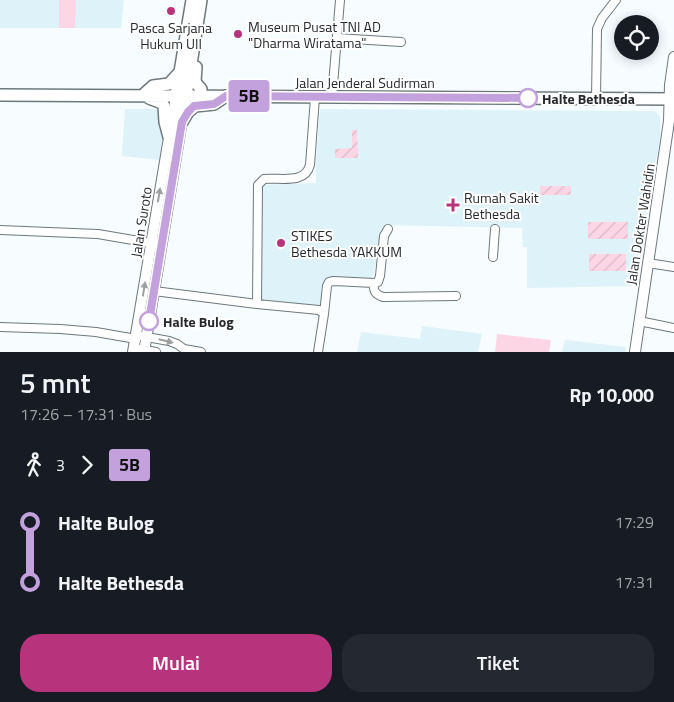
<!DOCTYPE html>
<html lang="id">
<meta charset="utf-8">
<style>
body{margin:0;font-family:"Titillium Web",sans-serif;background:#242831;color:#f1f3f6;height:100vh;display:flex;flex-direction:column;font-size:19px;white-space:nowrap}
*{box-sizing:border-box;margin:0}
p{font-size:16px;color:#9ea1a6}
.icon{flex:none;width:28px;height:28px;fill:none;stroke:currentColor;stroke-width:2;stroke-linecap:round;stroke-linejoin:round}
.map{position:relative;height:352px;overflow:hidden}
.drawer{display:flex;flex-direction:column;background:#171b24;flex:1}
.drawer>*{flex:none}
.badge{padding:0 10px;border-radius:4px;font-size:18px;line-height:32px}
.tools{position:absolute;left:614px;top:15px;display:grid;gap:10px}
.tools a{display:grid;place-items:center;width:45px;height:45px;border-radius:50%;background:#171b24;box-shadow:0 2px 12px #0003;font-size:25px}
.map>.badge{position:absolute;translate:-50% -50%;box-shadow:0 0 0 2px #fff}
.legs{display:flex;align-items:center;gap:8px;height:55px;padding:0 20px;font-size:16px}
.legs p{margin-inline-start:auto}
.head{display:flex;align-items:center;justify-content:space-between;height:85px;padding:0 20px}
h1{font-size:28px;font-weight:600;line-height:38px}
.primary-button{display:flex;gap:10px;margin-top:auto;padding:10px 20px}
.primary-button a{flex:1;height:58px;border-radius:20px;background:#b7347c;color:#fff;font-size:20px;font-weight:600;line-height:58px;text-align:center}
.primary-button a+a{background:#242831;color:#f1f3f6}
ul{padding:0 20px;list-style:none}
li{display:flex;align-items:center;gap:18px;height:60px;font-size:19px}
li i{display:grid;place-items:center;width:8px;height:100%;margin:0 6px;background:currentColor}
li i::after{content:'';width:12px;height:12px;margin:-6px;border:4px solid;border-radius:50%;background:#171b24}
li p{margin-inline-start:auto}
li:first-child i{background:linear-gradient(#0000 50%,currentColor 0)}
li:last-child i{background:linear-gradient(currentColor 50%,#0000 0)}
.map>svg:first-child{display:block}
.built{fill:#def2f9}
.grass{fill:#fdd6e6}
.garden{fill:url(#garden-furrows)}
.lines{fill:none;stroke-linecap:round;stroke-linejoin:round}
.minor-casing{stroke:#6e787c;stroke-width:10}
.secondary-casing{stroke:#6e787c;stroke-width:12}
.primary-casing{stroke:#6e787c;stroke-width:14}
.minor{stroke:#fff;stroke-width:8}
.secondary{stroke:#fff;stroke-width:10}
.primary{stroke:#fff;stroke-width:11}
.oneway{fill:#9d9fa0}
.line-1-casing{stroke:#fff;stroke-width:11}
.line-1{stroke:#c3a1dd;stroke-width:8}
.poi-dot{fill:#b7347c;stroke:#fff;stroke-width:2}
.stop-1-dot{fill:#fff;stroke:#c3a1dd;stroke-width:2.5}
.labels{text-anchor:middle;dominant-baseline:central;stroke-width:4;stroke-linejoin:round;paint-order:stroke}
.poi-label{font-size:14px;fill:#25292b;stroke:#fff;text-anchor:start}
.street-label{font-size:14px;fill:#25292b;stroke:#fff}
.stop-label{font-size:14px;font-weight:bold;fill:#25292b;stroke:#fff;text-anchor:start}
</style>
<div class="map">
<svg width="674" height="352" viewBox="0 0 674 352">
<defs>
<pattern id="garden-furrows" width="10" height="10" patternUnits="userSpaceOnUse" patternTransform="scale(1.25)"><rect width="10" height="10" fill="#fdd6e6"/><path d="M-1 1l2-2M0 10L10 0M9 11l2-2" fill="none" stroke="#d9b8c5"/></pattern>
</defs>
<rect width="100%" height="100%" fill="#f6fcff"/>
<!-- built -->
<path class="built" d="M 0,0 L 124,0 L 121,28 L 0,28 Z
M 125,109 L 161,109 L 163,134 L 160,160 L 122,156 Z
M 320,109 L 625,111 L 652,111 L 656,112 L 660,117 L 660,139 L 632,286 L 527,288 L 527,247 L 523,247 L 522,228 L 385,225 L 372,280 L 324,280 L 322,306 L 259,299 L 259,185 L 316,183 L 316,162 Z
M 422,326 L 482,334 L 478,352 L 357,352 L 361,332 L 420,339 Z
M 565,340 L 626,347 L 625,352 L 562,352 Z"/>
<!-- grass -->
<path class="grass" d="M 59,0 L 76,0 L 75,28 L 59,28 Z
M 497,334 L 551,340 L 549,352 L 495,352 Z"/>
<!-- garden -->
<path class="garden" d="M 352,130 L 357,130 L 358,158 L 335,158 L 335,149 L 352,148 Z
M 540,186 L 571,186 L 571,195 L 540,195 Z
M 588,222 L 628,222 L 628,239 L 588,239 Z
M 589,254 L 626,254 L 626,271 L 589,271 Z"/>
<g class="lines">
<defs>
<path id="minor" d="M 337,38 L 401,42
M 332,97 L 340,0
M 596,99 L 597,29 L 602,18 L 616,0
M 0,230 L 98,234 L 162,245
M 493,257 L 495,229
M 648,263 L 674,267
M 374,283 C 373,291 375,294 383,297 L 456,296
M 154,291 L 257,304 L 319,310 L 324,314 L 318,352
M 257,304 L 258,185 L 264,179 C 279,177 305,185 310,165 L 315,97
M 324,314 L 327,286 L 329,282 L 334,281 L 374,283 L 378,282 L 380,276 L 384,236 L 388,229
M 639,321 L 674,328
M 0,327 L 60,329 L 96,332 L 136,339
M 141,336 L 169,341 L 177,344 L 184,349 L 201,352
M 140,349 L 156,352"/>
<path id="secondary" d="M 133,352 L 176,96
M 144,352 L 186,96
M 635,352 L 669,121 L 670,85 L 674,57"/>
<path id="primary" d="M 196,67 L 195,82 L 201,89
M 0,95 L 674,99
M 143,95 L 153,86 L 169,84 L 179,73
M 176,96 L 192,0
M 186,96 L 201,0
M 149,98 L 162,103 L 164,106 L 165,122 L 169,137
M 182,122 L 188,112 L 195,106 L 214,104 L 226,96"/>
</defs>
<!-- minor casing -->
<use href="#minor" class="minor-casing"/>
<!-- secondary casing -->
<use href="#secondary" class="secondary-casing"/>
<!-- primary casing -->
<use href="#primary" class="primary-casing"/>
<!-- minor -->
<use href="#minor" class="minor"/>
<!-- secondary -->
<use href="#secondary" class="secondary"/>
<!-- primary -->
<use href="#primary" class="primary"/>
</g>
<!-- one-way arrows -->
<defs><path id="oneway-solid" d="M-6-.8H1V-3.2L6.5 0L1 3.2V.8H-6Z" transform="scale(1.25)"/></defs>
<g class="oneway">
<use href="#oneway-solid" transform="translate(159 195) rotate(-81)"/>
<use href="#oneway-solid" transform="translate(144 289) rotate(-81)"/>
<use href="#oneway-solid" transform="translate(166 341) rotate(14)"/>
</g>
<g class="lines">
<defs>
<path id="line-1" d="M 149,321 L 182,122 L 188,112 L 194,106 L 214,104 L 226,96 L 528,98"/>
</defs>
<!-- line-1 casing -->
<use href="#line-1" class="line-1-casing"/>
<!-- line-1 -->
<use href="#line-1" class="line-1"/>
</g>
<!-- markers -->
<g class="poi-dot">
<circle cx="171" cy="11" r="5"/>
<circle cx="238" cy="34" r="5"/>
<path d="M450.5 197.5h5v5h5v5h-5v5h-5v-5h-5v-5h5z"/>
<circle cx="281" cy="243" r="5"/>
</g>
<g class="stop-1-dot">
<circle cx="528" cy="98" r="9"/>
<circle cx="149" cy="321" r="9"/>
</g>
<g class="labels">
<!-- poi labels -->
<g class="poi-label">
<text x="248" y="26">Museum Pusat TNI AD<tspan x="248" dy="16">"Dharma Wiratama"</tspan></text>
<text x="171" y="27" text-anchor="middle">Pasca Sarjana<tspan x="171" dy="16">Hukum UII</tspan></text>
<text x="464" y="197">Rumah Sakit<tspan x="464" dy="16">Bethesda</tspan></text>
<text x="291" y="235">STIKES<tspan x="291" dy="16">Bethesda YAKKUM</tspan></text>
</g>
<!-- street labels -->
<g class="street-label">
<text x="365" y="82">Jalan Jenderal Sudirman</text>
<text transform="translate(141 222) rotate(-81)">Jalan Suroto</text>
<text transform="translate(640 224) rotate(-81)">Jalan Dokter Wahidin</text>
</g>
<!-- stop labels -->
<g class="stop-label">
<text x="542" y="98">Halte Bethesda</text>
<text x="163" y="321">Halte Bulog</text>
</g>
</g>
</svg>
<div class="tools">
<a><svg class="icon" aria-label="locate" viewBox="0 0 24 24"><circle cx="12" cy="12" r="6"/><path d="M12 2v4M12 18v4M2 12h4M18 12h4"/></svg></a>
</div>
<b class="badge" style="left:249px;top:96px;background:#c3a1dd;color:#111">5B</b>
</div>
<section class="drawer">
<div class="head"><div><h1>5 mnt</h1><p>17:26 – 17:31 · Bus</p></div><b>Rp 10,000</b></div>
<div class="legs"><svg class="icon" aria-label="walk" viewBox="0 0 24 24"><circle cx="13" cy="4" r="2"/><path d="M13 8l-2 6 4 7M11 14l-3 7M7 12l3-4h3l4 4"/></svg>3<svg class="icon" aria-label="forward" viewBox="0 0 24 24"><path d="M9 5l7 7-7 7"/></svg><b class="badge" style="background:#c3a1dd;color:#111">5B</b></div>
<ul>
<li><i style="color:#c3a1dd"></i><b>Halte Bulog</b><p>17:29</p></li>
<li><i style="color:#c3a1dd"></i><b>Halte Bethesda</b><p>17:31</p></li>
</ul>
<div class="primary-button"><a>Mulai</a><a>Tiket</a></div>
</section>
